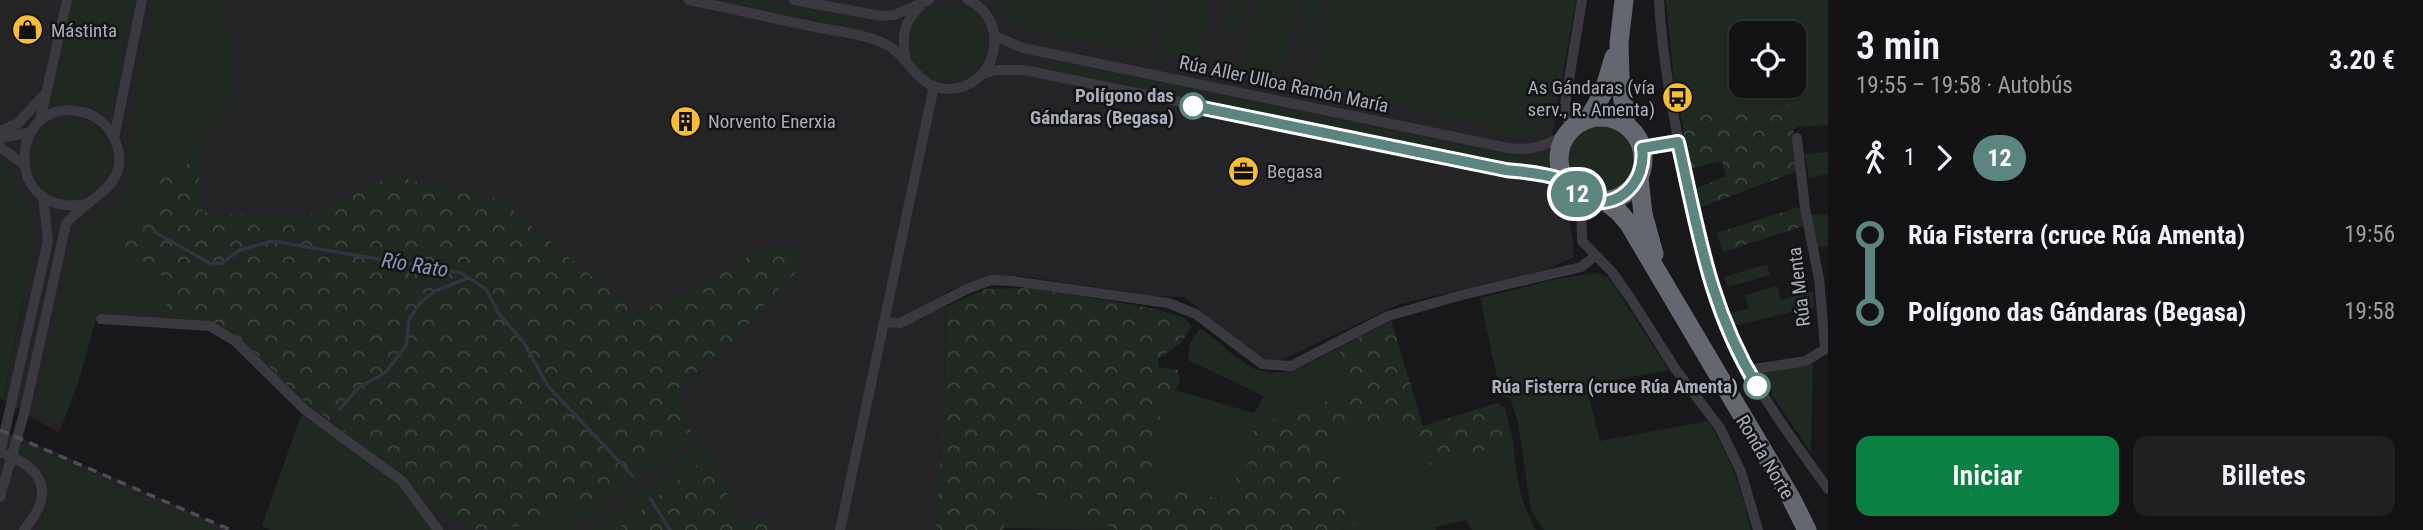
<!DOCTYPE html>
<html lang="es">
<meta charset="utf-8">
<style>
body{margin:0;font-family:"Roboto Condensed",sans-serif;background:#1f2022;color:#f1f3f6;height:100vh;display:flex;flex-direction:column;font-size:26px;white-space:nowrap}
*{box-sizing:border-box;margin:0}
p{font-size:23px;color:#9c9ea0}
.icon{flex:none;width:38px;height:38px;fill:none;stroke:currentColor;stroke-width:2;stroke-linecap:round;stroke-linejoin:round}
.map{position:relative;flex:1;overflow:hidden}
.panel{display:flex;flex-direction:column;background:#121214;width:595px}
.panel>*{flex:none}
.badge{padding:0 14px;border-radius:23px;font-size:24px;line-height:46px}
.fabs{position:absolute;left:1729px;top:21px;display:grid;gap:14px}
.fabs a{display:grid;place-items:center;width:77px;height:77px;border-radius:14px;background:#121214;box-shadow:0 2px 5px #0004,0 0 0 2px #313234;font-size:35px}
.map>.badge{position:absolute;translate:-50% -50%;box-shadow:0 0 0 4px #fff}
.legs{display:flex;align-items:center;gap:10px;height:77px;padding:0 28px;font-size:23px}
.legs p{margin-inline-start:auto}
.head{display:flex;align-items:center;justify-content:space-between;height:119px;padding:0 28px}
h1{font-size:38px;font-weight:600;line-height:52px}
.cta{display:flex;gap:14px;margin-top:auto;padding:14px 28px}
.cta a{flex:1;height:80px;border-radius:14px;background:#0b8043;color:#fff;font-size:28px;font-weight:600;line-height:80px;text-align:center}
.cta a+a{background:#1f2022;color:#f1f3f6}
ul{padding:0 28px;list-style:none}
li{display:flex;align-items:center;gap:24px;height:77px;font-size:26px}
li i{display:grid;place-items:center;width:10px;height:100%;margin:0 9px;background:currentColor}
li i::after{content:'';width:18px;height:18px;margin:-9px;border:5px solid;border-radius:50%;background:#121214}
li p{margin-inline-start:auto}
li:first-child i{background:linear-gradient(#0000 50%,currentColor 0)}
li:last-child i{background:linear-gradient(currentColor 50%,#0000 0)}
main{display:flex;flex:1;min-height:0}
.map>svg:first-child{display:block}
.built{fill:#242427}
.grass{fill:#1f2821;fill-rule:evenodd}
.forest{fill:url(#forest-crowns)}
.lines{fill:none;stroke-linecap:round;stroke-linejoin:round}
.stream{stroke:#2d363e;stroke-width:3.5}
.street{stroke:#39393f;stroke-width:10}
.highway{stroke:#646770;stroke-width:19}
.rail{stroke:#4c4d54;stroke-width:3.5;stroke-dasharray:9 7;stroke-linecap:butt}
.line-1-casing{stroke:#fff;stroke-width:16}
.line-1{stroke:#5b857e;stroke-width:10}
.stop-1-dot{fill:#fff;stroke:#5b857e;stroke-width:3.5}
.labels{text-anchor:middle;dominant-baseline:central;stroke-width:5;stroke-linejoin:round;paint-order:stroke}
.poi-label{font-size:19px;fill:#aaaeba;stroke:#131315;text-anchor:start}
.street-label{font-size:19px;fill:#aaaeba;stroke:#131315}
.stop-label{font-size:19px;font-weight:bold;fill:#aaaeba;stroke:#131315;text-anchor:end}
.water-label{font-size:21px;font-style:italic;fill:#809ab5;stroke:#131315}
</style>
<main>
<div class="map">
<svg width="1828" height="530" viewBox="0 0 1828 530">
<defs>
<pattern id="forest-crowns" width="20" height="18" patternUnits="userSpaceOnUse" patternTransform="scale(1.75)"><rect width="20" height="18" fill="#1f2821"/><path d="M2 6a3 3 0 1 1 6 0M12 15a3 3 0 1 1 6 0" fill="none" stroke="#3d453f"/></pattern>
</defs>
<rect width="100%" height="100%" fill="#18181a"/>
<!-- built -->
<path class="built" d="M 0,0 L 1576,0 L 1548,159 L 1554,197 L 1568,217 L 1573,240 L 1574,257 L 1547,270 L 1400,304 L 1279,361 L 1266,360 L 1249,351 L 1185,297 L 1155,296 L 1019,276 L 986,278 L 946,292 L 944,392 L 936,530 L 442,530 L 298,402 L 237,340 L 192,320 L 97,315 L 77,386 L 59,433 L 3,400 L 24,301 L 9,166 L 0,160 Z
M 0,430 L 57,453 L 231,530 L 0,530 Z"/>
<!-- grass -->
<path class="grass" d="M 73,0 L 134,0 L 109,121 C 91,106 74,101 51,109 Z
M 154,0 L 221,0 L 221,20 L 230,34 L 234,103 L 221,104 L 222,119 L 202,137 L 192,162 L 162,175 L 154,202 L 124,247 L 169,281 L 165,315 L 97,315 L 77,386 L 63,422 L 35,414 L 71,249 L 84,225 L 117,201 L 129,176 L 132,115 Z
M 725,0 L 763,0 L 852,18 L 850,26 Z
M 998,0 L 1155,0 L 1157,3 L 1145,54 L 1026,29 L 1010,18 Z
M 1179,0 L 1194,3 L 1195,0 L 1211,0 L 1198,64 L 1156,56 L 1168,1 Z
M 1229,0 L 1246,0 L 1239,31 L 1223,27 Z
M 1255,0 L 1297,0 L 1280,81 L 1240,73 Z
M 1330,0 L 1576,0 L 1556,112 L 1552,112 L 1549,123 L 1534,138 L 1492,132 L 1493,126 L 1311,87 Z
M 1666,0 L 1828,0 L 1828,125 L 1797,127 L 1793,103 L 1681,116 L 1674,82 ZM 1741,33 L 1794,33 L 1794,86 L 1741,86 Z
M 1305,2 L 1321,5 L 1313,46 L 1297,43 Z
M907 43a39 39 0 1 1 78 0a39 39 0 1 1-78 0Z
M 1047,59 L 1191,89 L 1189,98 L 1045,67 Z
M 1201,91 L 1315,115 L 1314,124 L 1200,99 Z
M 1326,117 L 1477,149 L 1475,157 L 1323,125 Z
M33 159a38 38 0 1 1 76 0a38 38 0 1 1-76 0Z
M1565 159a34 34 0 1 1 68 0a34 34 0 1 1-68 0Z
M 1486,151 L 1530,158 L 1549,154 L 1549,167 L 1518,165 L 1485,158 Z
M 1828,152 L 1828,174 L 1809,178 L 1805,154 Z
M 0,160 L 9,166 L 28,204 L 36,238 L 3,400 L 0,398 Z
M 1828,214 L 1828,246 L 1817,248 L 1811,215 Z
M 1767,264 L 1770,275 L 1728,287 L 1724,277 Z
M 1595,273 L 1608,277 L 1669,370 L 1586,385 L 1600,441 L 1708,421 C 1730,455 1742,490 1751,530 L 1544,530 L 1531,510 L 1518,422 L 1510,398 L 1501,396 L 1480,298 L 1557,279 Z
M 1777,286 L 1781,300 L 1813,291 L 1814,307 L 1733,326 L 1728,314 L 1749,308 L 1745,295 Z
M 1202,329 C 1215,339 1242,364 1255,369 C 1285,381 1314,360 1339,348 L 1350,394 L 1255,425 L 1250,461 L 1220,499 L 1149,483 L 1161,412 L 1175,390 L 1254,413 L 1264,396 L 1188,360 L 1189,346 L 1198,330 Z
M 1813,364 L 1811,450 L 1809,450 L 1773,397 L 1762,370 L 1786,365 Z
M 1396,414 L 1407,430 L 1416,429 L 1430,464 L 1513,442 C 1517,476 1519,501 1536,530 L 1472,530 L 1466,520 L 1435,527 L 1436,530 L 1340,530 L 1357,524 L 1325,438 Z
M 301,415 L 349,445 L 396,481 L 434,530 L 270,530 L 262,526 Z
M 692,430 L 697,438 L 607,502 L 572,530 L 489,530 L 518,526 L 554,507 L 579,508 Z
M 0,433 L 216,530 L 42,530 C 42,520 46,513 47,503 C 54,463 32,459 0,449 Z
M 703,443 L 709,455 L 616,530 L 589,530 Z
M 1030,492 L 1117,530 L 1002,528 Z"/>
<!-- forest -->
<path class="forest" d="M 1793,103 L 1797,127 L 1793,129 L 1798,171 L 1699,208 L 1695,189 L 1726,176 L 1722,161 L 1689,169 L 1681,116 Z
M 192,162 L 204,162 L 197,188 L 203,212 L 301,218 L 392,176 L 500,199 L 635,313 L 699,287 L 758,251 L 801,249 L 806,262 L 771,297 L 738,336 L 676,390 L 692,430 L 579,508 L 554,507 L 518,526 L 477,530 L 438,514 L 402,476 L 298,396 L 261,358 L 219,324 L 165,315 L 169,281 L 124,247 L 154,202 L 162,174 Z
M 1802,206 L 1804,226 L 1724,252 L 1716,233 Z
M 1031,288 L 1146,307 L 1183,317 L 1192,326 L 1181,343 L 1158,359 L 1159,367 L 1178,370 L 1180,382 L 1161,412 L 1149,483 L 1220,499 L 1250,461 L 1254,425 L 1350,394 L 1339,348 L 1391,320 L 1423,426 L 1497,403 L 1505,408 L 1513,442 L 1430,465 L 1416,430 L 1407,430 L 1396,414 L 1325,438 L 1358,524 L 1340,530 L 1117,530 L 1030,492 L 1002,528 L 1005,530 L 936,530 L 944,392 L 946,307 L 985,289 Z
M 709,455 L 741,523 L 762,518 L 770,530 L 616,530 Z"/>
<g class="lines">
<!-- stream -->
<path class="stream" d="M 155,232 L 211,264 L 222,263 L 240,250 L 272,241 L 461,273 L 486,289 L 499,314 L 524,343 L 548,386 L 633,476
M 340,409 L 358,388 L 385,373 L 406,346 L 409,319 L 421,302 L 435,291 L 468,278
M 650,498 L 670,530"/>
<!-- street -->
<path class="street" d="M 689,0 C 730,8 770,18 810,26 C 834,31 861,33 883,43 C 909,54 915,87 946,89 C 996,91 1014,21 968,0
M 794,0 L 881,16 L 894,15 L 929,0
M 1659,0 C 1662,60 1674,119 1686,179 C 1698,236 1709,293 1735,346 C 1761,397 1795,443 1828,489
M 995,36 L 1023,48 L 1508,148 C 1531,151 1545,146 1565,135
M 906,61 C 901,39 903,22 920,6
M 983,74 L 997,70 L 1024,70 L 1564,180
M 40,121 L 67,0
M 1572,128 L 1566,116 L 1565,104 L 1582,0
M 0,131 L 18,123 L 45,94
M 0,138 L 31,132
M 114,138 L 142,0
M 1797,138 L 1805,208 L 1819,279 L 1825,348
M 0,147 L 23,164
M 1642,148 L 1678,142
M 1581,197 L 1582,241 L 1612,272 L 1631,299 L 1676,370 L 1720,428 L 1741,472 L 1758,530
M 101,319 L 210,326 L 235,341 L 306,411 L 402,481 L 438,530
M 884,322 L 900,323 L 969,288 L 992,280 L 1012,281 L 1168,303 L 1196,314 L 1262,364 L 1291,366 L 1388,316 L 1462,295 L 1581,267 L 1595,256
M 1748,370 L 1806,361 L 1828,347
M 0,453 L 48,241 L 43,198
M 7,455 C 48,471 52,497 24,530
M 0,497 L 25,410 L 66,224 C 87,196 136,185 114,138 C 108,125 96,115 82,112 C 9,94 0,220 87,204
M 840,530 L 934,86"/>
<!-- highway -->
<path class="highway" d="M 1624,0 L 1619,43 L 1620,76 L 1626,125
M1559 159a42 42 0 1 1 84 0a42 42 0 1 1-84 0Z
M 1589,118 L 1604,91 L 1614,57
M 1639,178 L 1643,214 L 1654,254
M 1605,201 L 1619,212 L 1629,224 L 1791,498 L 1807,530"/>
<!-- rail -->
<path class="rail" d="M 0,430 L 231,530"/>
</g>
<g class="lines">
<defs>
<path id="line-1" d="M 1193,106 L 1506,170 C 1524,172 1543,173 1560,179 C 1570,183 1575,194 1585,199 C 1619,212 1647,180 1642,148 L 1678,142 C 1698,230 1709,307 1757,386"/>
</defs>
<!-- line-1 casing -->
<use href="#line-1" class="line-1-casing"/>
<!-- line-1 -->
<use href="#line-1" class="line-1"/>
</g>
<!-- icons -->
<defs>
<symbol id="shop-disc" viewBox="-11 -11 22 22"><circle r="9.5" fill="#f5be35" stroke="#131315"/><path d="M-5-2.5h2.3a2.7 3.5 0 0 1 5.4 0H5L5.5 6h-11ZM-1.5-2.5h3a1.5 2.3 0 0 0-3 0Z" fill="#111"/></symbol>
<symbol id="bus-disc" viewBox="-11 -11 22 22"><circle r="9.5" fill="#f5be35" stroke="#131315"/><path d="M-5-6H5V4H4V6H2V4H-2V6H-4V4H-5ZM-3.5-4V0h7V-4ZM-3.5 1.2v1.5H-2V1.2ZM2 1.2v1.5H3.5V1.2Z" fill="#111"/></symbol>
<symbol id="building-disc" viewBox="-11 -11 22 22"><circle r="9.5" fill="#f5be35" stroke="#131315"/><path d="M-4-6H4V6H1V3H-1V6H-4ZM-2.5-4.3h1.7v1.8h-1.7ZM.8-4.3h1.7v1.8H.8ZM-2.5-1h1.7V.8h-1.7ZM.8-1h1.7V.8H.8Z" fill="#111"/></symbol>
<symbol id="office-disc" viewBox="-11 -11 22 22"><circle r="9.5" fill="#f5be35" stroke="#131315"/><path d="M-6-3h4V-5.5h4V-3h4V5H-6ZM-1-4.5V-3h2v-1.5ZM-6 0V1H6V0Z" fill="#111"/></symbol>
</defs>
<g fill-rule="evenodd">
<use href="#shop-disc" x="10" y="12" width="35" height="35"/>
<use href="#bus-disc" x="1660" y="80" width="35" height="35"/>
<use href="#building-disc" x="668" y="104" width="35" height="35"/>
<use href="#office-disc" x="1226" y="154" width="35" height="35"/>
</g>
<!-- markers -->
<g class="stop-1-dot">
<circle cx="1193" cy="106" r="12"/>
<circle cx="1757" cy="386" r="12"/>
</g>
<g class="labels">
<!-- poi labels -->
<g class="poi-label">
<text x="51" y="30">Mástinta</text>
<text x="1655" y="87" text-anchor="end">As Gándaras (vía<tspan x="1655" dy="22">serv., R. Amenta)</tspan></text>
<text x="708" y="121">Norvento Enerxia</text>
<text x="1267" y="171">Begasa</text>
</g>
<!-- street labels -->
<g class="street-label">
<text transform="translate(1284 84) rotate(12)">Rúa Aller Ulloa Ramón María</text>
<text transform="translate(1799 287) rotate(-97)">Rúa Menta</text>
<text transform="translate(1765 457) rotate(59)">Ronda Norte</text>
</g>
<!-- stop labels -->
<g class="stop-label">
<text x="1174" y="95">Polígono das<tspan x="1174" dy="22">Gándaras (Begasa)</tspan></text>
<text x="1738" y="386">Rúa Fisterra (cruce Rúa Amenta)</text>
</g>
<!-- water labels -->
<g class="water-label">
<text transform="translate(415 265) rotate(9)">Río Rato</text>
</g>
</g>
</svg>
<div class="fabs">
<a><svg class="icon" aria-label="locate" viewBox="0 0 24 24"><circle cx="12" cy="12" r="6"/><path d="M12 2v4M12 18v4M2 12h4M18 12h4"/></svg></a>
</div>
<b class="badge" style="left:1577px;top:194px;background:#5b857e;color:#fff">12</b>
</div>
<section class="panel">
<div class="head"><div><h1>3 min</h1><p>19:55 – 19:58 · Autobús</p></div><b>3.20 €</b></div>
<div class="legs"><svg class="icon" aria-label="walk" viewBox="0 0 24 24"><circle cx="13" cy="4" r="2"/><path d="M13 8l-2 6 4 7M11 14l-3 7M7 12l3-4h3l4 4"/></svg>1<svg class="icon" aria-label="forward" viewBox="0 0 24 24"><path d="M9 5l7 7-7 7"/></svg><b class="badge" style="background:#5b857e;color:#fff">12</b></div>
<ul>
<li><i style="color:#5b857e"></i><b>Rúa Fisterra (cruce Rúa Amenta)</b><p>19:56</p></li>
<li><i style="color:#5b857e"></i><b>Polígono das Gándaras (Begasa)</b><p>19:58</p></li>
</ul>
<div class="cta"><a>Iniciar</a><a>Billetes</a></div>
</section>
</main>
